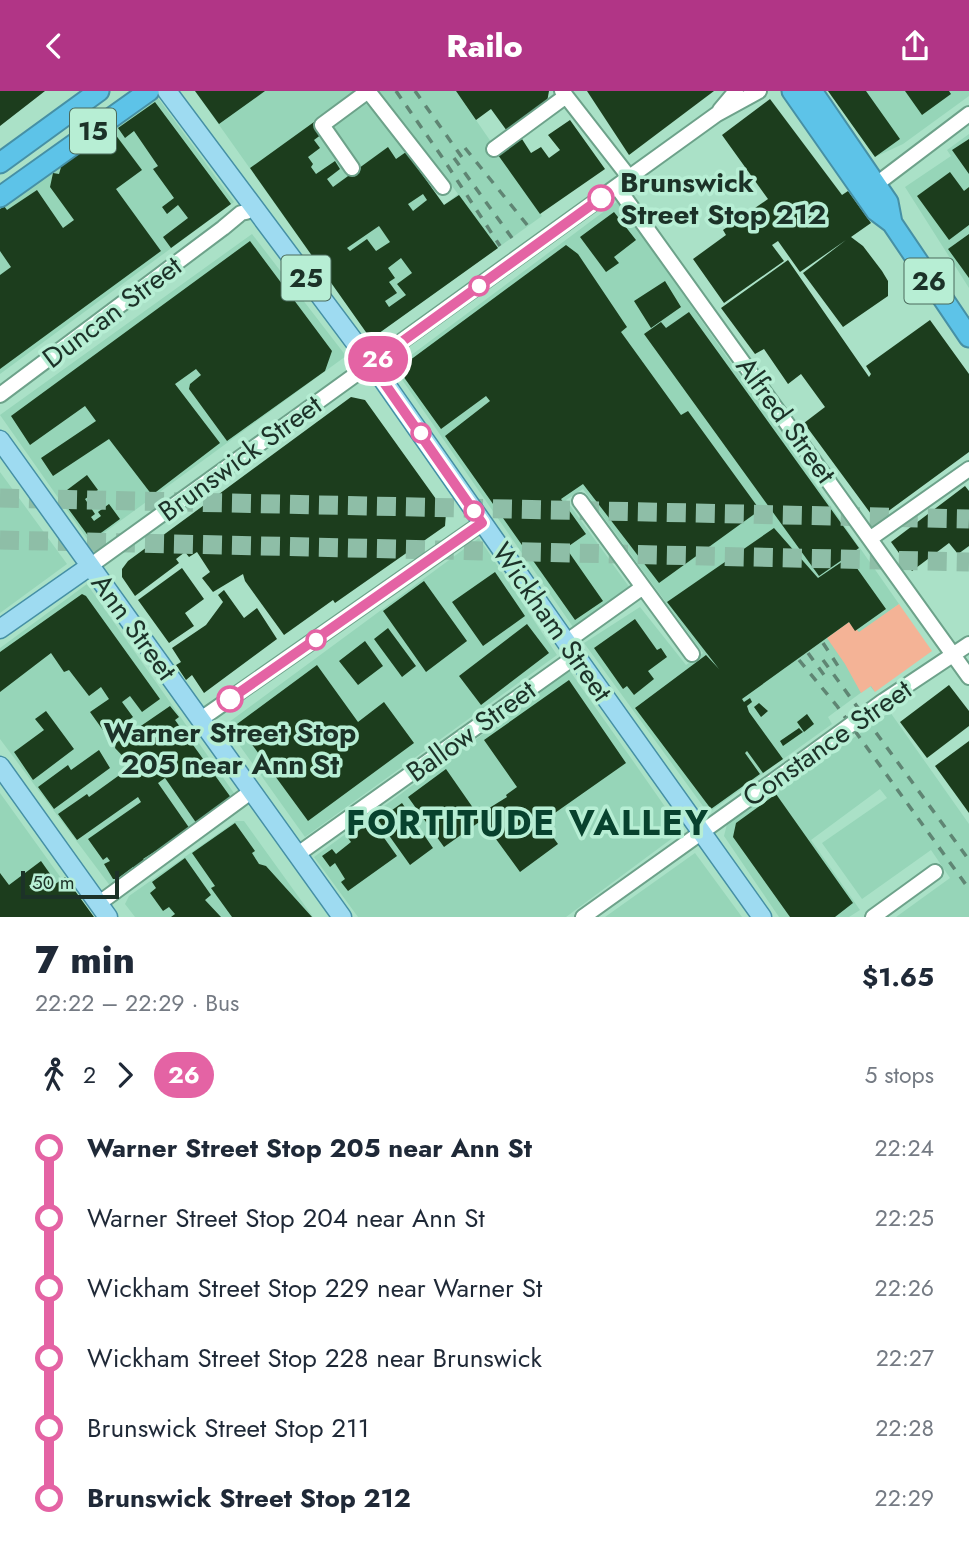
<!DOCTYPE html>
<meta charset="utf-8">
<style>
body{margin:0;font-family:Jost,sans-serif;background:#f6f6f7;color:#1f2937;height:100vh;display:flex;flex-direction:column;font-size:26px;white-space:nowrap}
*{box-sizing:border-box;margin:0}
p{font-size:23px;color:#747a83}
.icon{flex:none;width:38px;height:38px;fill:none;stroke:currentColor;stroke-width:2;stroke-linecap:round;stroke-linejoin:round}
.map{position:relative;height:826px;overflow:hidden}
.sheet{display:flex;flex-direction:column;background:#fff;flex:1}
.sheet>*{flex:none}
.badge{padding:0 14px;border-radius:23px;font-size:24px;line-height:46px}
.scale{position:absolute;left:21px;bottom:18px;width:98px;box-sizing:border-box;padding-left:7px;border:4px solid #1c3228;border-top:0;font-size:19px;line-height:24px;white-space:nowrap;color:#1c3228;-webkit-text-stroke:5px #b7eed4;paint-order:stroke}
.map>.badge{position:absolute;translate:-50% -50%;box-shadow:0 0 0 4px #fff}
.legs{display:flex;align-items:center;gap:10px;height:77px;padding:0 35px;font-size:23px}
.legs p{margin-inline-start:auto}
.head{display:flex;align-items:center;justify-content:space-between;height:119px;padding:0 35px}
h1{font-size:38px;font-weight:800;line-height:52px}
ul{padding:0 35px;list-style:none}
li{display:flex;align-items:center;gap:24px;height:70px;font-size:26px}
li i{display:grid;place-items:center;width:10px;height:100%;margin:0 9px;background:currentColor}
li i::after{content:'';width:18px;height:18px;margin:-9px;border:5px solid;border-radius:50%;background:#fff}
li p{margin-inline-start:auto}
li:first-child i{background:linear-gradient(#0000 50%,currentColor 0)}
li:last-child i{background:linear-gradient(currentColor 50%,#0000 0)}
header{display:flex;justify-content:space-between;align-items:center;height:91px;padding:0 35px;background:#b13586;color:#fff;font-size:32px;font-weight:800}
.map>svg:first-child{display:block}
.built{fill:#96d5b8}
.green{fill:#f4b396}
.building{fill:#1c3d1d;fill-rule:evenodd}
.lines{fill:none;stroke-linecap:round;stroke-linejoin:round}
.highway-tunnel{stroke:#8ebea7;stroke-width:19;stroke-dasharray:19 10;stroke-linecap:butt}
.minor-casing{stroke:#6da28a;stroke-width:18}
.major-casing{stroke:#4690a5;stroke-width:21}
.highway-casing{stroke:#4690a5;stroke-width:23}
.minor{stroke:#fff;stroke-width:14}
.major{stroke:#9edbf1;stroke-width:18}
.highway{stroke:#5dc3e8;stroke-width:19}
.rail{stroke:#5f8573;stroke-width:3.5;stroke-dasharray:9 9;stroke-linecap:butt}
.minor-bridge-casing{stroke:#6da28a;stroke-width:18;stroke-linecap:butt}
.minor-bridge{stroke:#fff;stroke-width:14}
.line-1-casing{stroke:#fff;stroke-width:16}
.line-1{stroke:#e463a4;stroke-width:10}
.stop-1-dot{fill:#fff;stroke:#e463a4;stroke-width:3.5}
.labels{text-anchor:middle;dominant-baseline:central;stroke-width:7;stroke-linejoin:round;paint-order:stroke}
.shield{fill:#b7eed4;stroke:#4a6a5c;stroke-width:2}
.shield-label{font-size:26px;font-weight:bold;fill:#1c3228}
.stop-label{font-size:28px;font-weight:bold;fill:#1c3228;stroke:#b7eed4;text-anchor:start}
.street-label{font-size:28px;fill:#1c3228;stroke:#b7eed4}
.district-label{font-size:35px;font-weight:bold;letter-spacing:2px;fill:#08422e;stroke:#b7eed4}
</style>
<header><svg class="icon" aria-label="back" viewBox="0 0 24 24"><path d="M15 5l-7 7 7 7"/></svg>Railo<svg class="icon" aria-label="share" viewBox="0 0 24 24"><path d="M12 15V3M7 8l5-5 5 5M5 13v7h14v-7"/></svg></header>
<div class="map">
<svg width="969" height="826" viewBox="0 0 969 826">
<rect width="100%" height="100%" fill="#aae1c7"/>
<!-- built -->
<path class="built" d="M 195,0 L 355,0 L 398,49 L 444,114 L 458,103 L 420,52 L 417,54 L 377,0 L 456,0 L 542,125 L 375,245 L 368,244 Z
M 828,0 L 969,0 L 969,5 L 903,53 L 875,66 Z
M 158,7 L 234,111 L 0,283 L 0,117 Z
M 969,43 L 969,197 L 905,96 L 951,65 L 947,59 Z
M 618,110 L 899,513 L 859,542 L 875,601 L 870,595 L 828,626 L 832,633 L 708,722 L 584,552 L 640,516 L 686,574 L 703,562 L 583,398 L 566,409 L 630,497 L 573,536 L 394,277 Z
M 252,143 L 346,265 L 90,452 L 0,324 Z
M 0,381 L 67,473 L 0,522 Z
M 479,447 L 557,564 L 305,746 L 225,634 Z
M 87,493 L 236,705 L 111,796 L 0,648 L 0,557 Z
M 570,580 L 682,740 L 566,826 L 358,826 L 314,766 Z
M 890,621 L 969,733 L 969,826 L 896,826 L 950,787 L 931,759 L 862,808 L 822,752 L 887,707 L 880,698 L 811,749 L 860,819 L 849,826 L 779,826 L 724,745 L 727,733 L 797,687 Z
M 0,702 L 89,826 L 0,826 Z
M 236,730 L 244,730 L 313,826 L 135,826 L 125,813 L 129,805 Z
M 695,762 L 742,826 L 605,826 Z"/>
<!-- green -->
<path class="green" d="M 899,513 L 932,560 L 875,601 L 871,595 L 861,602 L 845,573 L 827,547 L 849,531 L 859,541 Z"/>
<!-- building -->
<path class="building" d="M 0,0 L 45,0 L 0,35 Z
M 195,0 L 265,0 L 219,33 Z
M 456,0 L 549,0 L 547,11 L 507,40 L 491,18 L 476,29 Z
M 587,0 L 714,0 L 629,64 Z
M 828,0 L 866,0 L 900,48 L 875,66 Z
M 905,0 L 949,0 L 951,3 L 922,24 Z
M 770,8 L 842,104 L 848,100 L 871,132 L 851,146 L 863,155 L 882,180 L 888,190 L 888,205 L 843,236 L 803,182 L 846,149 L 800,181 L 778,150 L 772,154 L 784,170 L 724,212 L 693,168 L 726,144 L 723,139 L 768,108 L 722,44 Z
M 155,11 L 231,113 L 171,157 L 163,146 L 188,127 L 178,114 L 167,123 L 162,116 L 174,107 L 153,78 L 158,75 L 134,40 L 125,47 L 118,37 Z
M 570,29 L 605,78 L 540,123 L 498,64 L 522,48 L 531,62 L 541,56 L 549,67 L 560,59 L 548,44 Z
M 314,31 L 322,43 L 314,49 L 320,57 L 308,66 L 313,73 L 311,76 L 316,83 L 335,70 L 340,78 L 327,88 L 333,96 L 388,56 L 396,68 L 406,61 L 444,114 L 459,104 L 498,157 L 375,245 L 368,244 L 250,77 ZM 423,103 L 427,109 L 413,120 L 408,113 ZM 379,135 L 390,151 L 376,160 L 367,148 L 350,160 L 347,157 ZM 401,167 L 412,182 L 397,193 L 406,204 L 389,216 L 385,210 L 397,202 L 389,191 L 395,187 L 388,177 Z
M 105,42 L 115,43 L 142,79 L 116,98 L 161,160 L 0,278 L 0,184 L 11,176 L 0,160 L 0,118 L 4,115 L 7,119 L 37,99 L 63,137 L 74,129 L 50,96 L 53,82 L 59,83 L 62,73 L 88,56 L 93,57 L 94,50 Z
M 969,48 L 969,83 L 952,59 Z
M 950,81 L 964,100 L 969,96 L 969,134 L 949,149 L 917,105 Z
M 614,121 L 636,149 L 614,166 L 619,172 L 606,181 L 580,146 Z
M 969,143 L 969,187 L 948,158 Z
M 250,150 L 332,260 L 325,280 L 227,350 L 189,298 L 190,293 L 201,284 L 196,278 L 175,293 L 220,352 L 152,404 L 109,348 L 53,385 L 41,367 L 96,330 L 85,315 L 30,354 L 11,325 Z
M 566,154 L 578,163 L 627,236 L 621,241 L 681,324 L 688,320 L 760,419 L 659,492 L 583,393 L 561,408 L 586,443 L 566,457 L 603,510 L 575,529 L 445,345 L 490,310 L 486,305 L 441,338 L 398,278 Z
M 788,169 L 869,286 L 871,283 L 866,275 L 930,229 L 969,283 L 969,361 L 883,424 L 871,423 L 804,332 L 825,316 L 801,283 L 788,293 L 764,258 L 755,263 L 721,217 Z
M 665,190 L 681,216 L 651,237 L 634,210 Z
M 689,221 L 859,457 L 819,485 L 644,243 L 661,231 L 666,237 Z
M 351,306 L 365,309 L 446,422 L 445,435 L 335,512 L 333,509 L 284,544 L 245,490 L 243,483 L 213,501 L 202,487 L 210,481 L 197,461 L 189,466 L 185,461 L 176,468 L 179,472 L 135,505 L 122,486 L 122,478 L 128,470 Z
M 87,384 L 98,399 L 85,408 L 95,423 L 91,426 L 94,430 L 101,425 L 98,421 L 109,413 L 120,428 L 94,447 L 89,446 L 59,405 Z
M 965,395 L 969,400 L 969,455 L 958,463 L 949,452 L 912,480 L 891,451 Z
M 774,437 L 818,487 L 849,466 L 886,518 L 855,540 L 849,531 L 742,608 L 744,611 L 750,607 L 752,611 L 747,615 L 749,621 L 783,668 L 763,682 L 747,660 L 745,662 L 760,683 L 711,718 L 635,617 L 706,564 L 719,578 L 667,511 Z
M 182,477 L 204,508 L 185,522 L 194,535 L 169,552 L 138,509 Z
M 495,481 L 525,525 L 483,555 L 452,511 Z
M 424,490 L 467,550 L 426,581 L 383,520 Z
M 224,499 L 244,527 L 257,517 L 277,548 L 204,602 L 192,584 L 186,589 L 176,574 L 181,571 L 172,557 L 206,534 L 223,511 L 218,504 Z
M 82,503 L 86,505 L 160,608 L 142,621 L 130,605 L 122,611 L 133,626 L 110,643 L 105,642 L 90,621 L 109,608 L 101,596 L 89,605 L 69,579 L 64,581 L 51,562 L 0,601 L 0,561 Z
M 635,528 L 657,559 L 661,557 L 667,566 L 648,580 L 654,588 L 634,604 L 627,595 L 623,598 L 594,557 Z
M 527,533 L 549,562 L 481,614 L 459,585 Z
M 388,537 L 416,575 L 402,586 L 374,548 Z
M 365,550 L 383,575 L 358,594 L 339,570 Z
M 317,574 L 358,631 L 384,611 L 414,652 L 308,730 L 237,633 Z
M 569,589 L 626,672 L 542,731 L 558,753 L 520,781 L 482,729 L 444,756 L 408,706 L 446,678 L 478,724 L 507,706 L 506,704 L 517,696 L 484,649 Z
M 949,594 L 969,620 L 969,635 L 927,667 L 900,631 Z
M 759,612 L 768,620 L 761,626 L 754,616 Z
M 170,615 L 179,626 L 175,629 L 232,708 L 197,733 L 165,687 L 158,692 L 190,738 L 143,768 L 145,770 L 134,778 L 133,776 L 117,788 L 113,788 L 104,773 L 110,770 L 107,766 L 103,769 L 88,748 L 141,711 L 138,706 L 77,749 L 58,723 L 87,703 L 89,706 L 132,675 L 115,657 L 116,652 Z
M 46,620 L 74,658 L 33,689 L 14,661 L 44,639 L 35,628 Z
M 807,623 L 814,633 L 804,641 L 797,631 Z
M 799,637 L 803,641 L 783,655 L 780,650 Z
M 969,650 L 969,722 L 935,675 Z
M 99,659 L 110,677 L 54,718 L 38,696 L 68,674 L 71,679 Z
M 776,703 L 853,812 L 835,826 L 790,826 L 733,746 L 736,732 Z
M 402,712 L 433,757 L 410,774 L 378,729 Z
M 372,730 L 397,765 L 348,800 L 341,791 L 345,788 L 335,772 L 330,776 L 322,765 L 332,758 L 336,763 L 351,751 L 348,747 Z
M 235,732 L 255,760 L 252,762 L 259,773 L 266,775 L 312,826 L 232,826 L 211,797 L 215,795 L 192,762 Z
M 185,767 L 211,804 L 205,809 L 221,826 L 171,826 L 175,823 L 169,816 L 163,820 L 150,802 L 156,797 L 152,791 Z
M 41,770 L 53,787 L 51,788 L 54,794 L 65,786 L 94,826 L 0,826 L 0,782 L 9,794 Z"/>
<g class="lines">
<!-- highway-tunnel -->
<path class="highway-tunnel" d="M 0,407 L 969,428
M 0,449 L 969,471"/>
<defs>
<path id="minor" d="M 368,0 L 443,96
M 562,0 L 629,86
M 720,19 L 736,0
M 494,58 L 566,5
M 352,77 L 322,34 L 368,0
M 617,96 L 969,586
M 870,98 L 969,23
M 0,304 L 223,137 L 241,122 L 246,121
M 580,410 L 692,563
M 871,447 L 969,378
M 90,475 L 717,23 L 759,0
M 566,551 L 643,496
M 882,611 L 969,553
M 201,628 L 482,432
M 298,763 L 576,565
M 98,813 L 252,700
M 583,826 L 790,678
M 873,826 L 935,781"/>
<path id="major" d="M 167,0 L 383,289 L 576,565 L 762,826
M 0,349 L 342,826
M 0,538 L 90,475
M 0,675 L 108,826"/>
<path id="highway" d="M 792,0 L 876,120 L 892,132
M 812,0 L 888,111 L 892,132 L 969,246
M 0,72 L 99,0
M 0,106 L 149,0"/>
</defs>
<!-- minor casing -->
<use href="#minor" class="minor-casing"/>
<!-- major casing -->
<use href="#major" class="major-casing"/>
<!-- highway casing -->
<use href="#highway" class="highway-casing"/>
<!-- minor -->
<use href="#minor" class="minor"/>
<!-- major -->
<use href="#major" class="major"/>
<!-- highway -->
<use href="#highway" class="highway"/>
<!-- rail -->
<path class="rail" d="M 396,0 L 442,66 L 500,155
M 415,0 L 466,72
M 465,57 L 528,135
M 454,67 L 512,147
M 823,552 L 838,575
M 808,562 L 824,584
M 799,569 L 837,615 L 969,798
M 823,569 L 969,769"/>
<defs>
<path id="minor-bridge" d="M 790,678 L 882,611"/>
</defs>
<!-- minor-bridge casing -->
<use href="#minor-bridge" class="minor-bridge-casing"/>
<!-- minor-bridge -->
<use href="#minor-bridge" class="minor-bridge"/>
</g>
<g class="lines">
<defs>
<path id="line-1" d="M 230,608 L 482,432 L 371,273 L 601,107"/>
</defs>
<!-- line-1 casing -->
<use href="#line-1" class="line-1-casing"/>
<!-- line-1 -->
<use href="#line-1" class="line-1"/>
</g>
<!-- markers -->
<g class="stop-1-dot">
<circle cx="601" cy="107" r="12"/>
<circle cx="479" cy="195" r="9"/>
<circle cx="421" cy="342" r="9"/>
<circle cx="474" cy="420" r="9"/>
<circle cx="316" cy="549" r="9"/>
<circle cx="230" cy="608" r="12"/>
</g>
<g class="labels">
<!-- shield labels -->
<g class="shield">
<rect x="70" y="17.5" width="46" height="45" rx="5"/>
<rect x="281.5" y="164.5" width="49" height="45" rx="5"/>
<rect x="904.5" y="167.5" width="49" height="45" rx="5"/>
</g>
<g class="shield-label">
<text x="93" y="40">15</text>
<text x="306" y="187">25</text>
<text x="929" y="190">26</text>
</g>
<!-- stop labels -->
<g class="stop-label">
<text x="620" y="91">Brunswick<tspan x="620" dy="32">Street Stop 212</tspan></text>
<text x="230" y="641" text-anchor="middle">Warner Street Stop<tspan x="230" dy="32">205 near Ann St</tspan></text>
</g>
<!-- street labels -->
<g class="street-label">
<text transform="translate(112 221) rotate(-37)">Duncan Street</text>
<text transform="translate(786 329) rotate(54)">Alfred Street</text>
<text transform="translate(240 367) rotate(-36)">Brunswick Street</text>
<text transform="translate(552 531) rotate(55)">Wickham Street</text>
<text transform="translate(134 536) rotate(54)">Ann Street</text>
<text transform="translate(471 640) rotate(-36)">Ballow Street</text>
<text transform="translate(827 652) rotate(-35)">Constance Street</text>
</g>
<!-- district labels -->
<g class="district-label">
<text x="528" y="732">FORTITUDE VALLEY</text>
</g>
</g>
</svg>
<div class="scale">50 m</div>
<b class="badge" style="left:378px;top:268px;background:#e463a4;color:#fff">26</b>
</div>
<section class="sheet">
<div class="head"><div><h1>7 min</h1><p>22:22 – 22:29 · Bus</p></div><b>$1.65</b></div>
<div class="legs"><svg class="icon" aria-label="walk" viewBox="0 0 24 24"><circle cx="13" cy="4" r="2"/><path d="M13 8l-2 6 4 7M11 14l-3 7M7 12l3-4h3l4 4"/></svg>2<svg class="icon" aria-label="forward" viewBox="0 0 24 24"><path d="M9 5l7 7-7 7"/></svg><b class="badge" style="background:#e463a4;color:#fff">26</b><p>5 stops</p></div>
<ul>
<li><i style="color:#e463a4"></i><b>Warner Street Stop 205 near Ann St</b><p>22:24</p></li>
<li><i style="color:#e463a4"></i><span>Warner Street Stop 204 near Ann St</span><p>22:25</p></li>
<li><i style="color:#e463a4"></i><span>Wickham Street Stop 229 near Warner St</span><p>22:26</p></li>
<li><i style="color:#e463a4"></i><span>Wickham Street Stop 228 near Brunswick</span><p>22:27</p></li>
<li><i style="color:#e463a4"></i><span>Brunswick Street Stop 211</span><p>22:28</p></li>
<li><i style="color:#e463a4"></i><b>Brunswick Street Stop 212</b><p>22:29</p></li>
</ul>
</section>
